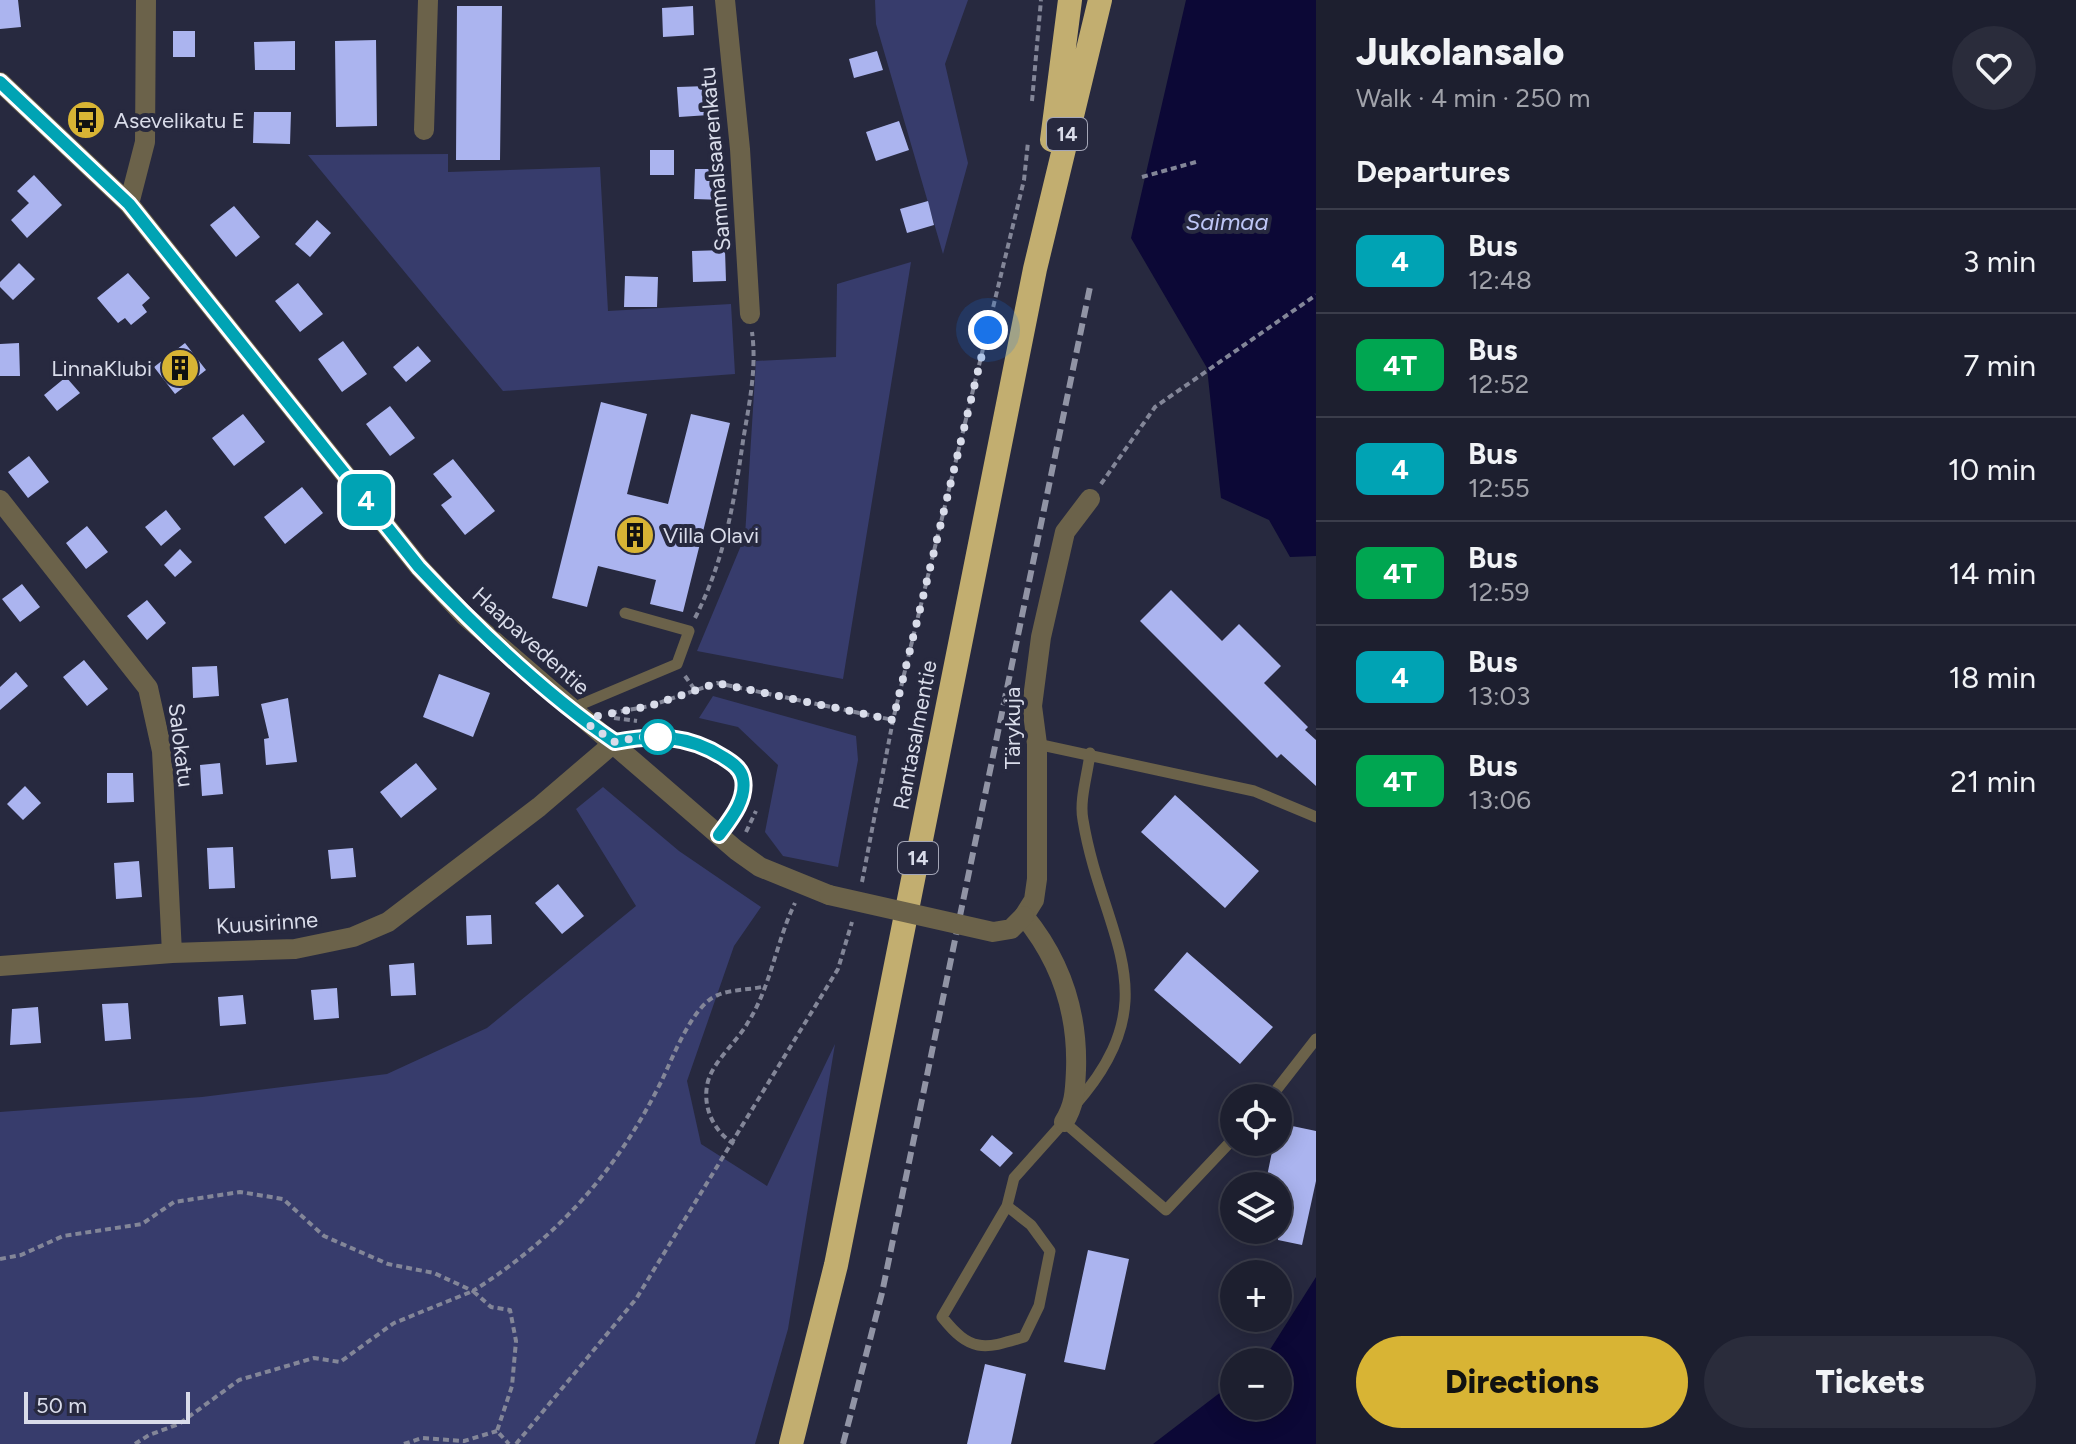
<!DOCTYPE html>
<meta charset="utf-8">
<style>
body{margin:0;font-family:Figtree,sans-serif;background:#2a2c3b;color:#f1f3f6;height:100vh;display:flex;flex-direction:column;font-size:30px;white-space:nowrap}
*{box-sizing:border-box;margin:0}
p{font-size:26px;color:#a0a2aa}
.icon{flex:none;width:44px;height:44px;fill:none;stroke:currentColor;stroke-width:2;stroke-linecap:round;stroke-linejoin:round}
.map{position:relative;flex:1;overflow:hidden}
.drawer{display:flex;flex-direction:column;background:#1d1f2f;width:760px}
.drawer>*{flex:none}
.badge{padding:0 16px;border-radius:12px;font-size:28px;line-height:52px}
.fabs{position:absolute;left:1220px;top:1084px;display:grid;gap:16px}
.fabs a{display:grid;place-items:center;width:72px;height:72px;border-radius:50%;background:#1d1f2f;box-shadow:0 4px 20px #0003,0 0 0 2px #3b3d4b;font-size:40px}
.scale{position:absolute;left:24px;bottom:20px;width:166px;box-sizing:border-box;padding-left:8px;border:4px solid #d9dcea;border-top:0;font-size:22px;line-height:28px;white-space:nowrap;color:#d9dcea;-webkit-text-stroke:6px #27293f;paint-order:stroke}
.you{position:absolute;width:40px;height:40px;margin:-20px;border:6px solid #fff;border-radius:50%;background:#1a73e8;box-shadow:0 0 0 12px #1a73e833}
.map>.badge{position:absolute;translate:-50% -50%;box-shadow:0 0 0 4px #fff}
h2{padding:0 40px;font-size:30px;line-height:72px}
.round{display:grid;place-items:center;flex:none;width:84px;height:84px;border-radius:42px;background:#2a2c3b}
.summary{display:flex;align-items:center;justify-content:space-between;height:136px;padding:0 40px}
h1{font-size:38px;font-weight:800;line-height:60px}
.cta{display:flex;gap:16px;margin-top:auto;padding:16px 40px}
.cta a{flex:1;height:92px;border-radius:48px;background:#d8b434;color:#111;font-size:32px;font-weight:800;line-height:92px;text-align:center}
.cta a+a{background:#2a2c3b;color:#f1f3f6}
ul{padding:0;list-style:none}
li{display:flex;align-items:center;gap:24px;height:104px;padding:0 40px;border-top:2px solid #3b3d4b}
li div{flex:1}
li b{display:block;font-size:30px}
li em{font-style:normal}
li .badge{min-width:88px;font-weight:700;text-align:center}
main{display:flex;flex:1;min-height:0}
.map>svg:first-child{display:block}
.green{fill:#373c6c}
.water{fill:#0c0836}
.building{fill:#abb4ef}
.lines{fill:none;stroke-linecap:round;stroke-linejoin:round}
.path{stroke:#838698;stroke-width:4;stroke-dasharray:6 4;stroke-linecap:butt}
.lane{stroke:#6b624a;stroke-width:11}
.street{stroke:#6b624a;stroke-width:20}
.highway{stroke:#c2ae70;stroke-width:24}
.rail{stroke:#9194a5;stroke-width:6;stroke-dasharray:12 6;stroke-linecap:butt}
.street-bridge{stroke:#6b624a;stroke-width:20}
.line-casing{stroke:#fff;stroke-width:18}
.line{stroke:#00a3b4;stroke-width:12}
.walk{stroke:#d9dcea;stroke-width:8;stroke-dasharray:0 14.4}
.stop-dot{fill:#fff;stroke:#00a3b4;stroke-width:4}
.labels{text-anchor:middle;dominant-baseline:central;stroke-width:8;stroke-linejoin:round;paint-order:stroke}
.shield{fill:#27293f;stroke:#a4a6b7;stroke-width:2}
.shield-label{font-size:20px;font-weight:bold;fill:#d9dcea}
.poi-label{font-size:22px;fill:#d9dcea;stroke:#27293f;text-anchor:start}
.street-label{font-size:22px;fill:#d9dcea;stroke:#27293f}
.water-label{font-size:24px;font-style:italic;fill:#bec6f6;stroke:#27293f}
</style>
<main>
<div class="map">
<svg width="1316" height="1444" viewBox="0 0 1316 1444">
<rect width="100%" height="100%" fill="#27293f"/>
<!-- green -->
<path class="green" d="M 875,0 L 968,0 L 945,64 L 968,163 L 943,254 L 876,24 Z
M 448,154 L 448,172 L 600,167 L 608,311 L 731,304 L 735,374 L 503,391 L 308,155 Z
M 911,262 L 843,679 L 697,651 L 745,536 L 756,361 L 836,357 L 837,284 Z
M 713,696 L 856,736 L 858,760 L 838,867 L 783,856 L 765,832 L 778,765 L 738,727 L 699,718 Z
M 603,787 L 679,851 L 761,907 L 734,946 L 687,1081 L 701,1144 L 767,1186 L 835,1044 L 788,1329 L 755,1444 L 0,1444 L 0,1112 L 202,1097 L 387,1074 L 487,1028 L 636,906 L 576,809 Z"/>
<!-- water -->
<path class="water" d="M 1186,0 L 1316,0 L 1316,556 L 1290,557 L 1269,520 L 1221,498 L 1207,368 L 1131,238 Z
M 1316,1277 L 1316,1444 L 1153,1444 L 1234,1382 L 1234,1406 L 1278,1406 L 1278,1362 L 1262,1362 Z"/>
<!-- building -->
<path class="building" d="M 0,0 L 18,0 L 21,27 L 0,29 Z
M 457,6 L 502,6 L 500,160 L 456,160 Z
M 693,6 L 694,35 L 663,37 L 662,8 Z
M 173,31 L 195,31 L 195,57 L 173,57 Z
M 376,40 L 377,126 L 336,127 L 335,41 Z
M 295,41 L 295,70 L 255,70 L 254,42 Z
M 877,51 L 883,70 L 854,78 L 849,59 Z
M 708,86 L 709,115 L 679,117 L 677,87 Z
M 254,112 L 291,112 L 290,144 L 253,143 Z
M 899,121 L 909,150 L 876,161 L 866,132 Z
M 650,150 L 674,150 L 674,175 L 650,175 Z
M 695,169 L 724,169 L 724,200 L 694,199 Z
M 34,175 L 62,205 L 27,238 L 11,220 L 29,203 L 17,191 Z
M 928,201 L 934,225 L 907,233 L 900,209 Z
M 234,206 L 260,237 L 236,257 L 210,225 Z
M 317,220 L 331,233 L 310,257 L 295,244 Z
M 725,250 L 726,281 L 693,282 L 692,251 Z
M 19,263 L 35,279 L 13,300 L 0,287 L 0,282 Z
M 128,273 L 150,298 L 142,305 L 147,312 L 131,325 L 125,318 L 118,323 L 97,298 Z
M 625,276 L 658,277 L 657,307 L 624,307 Z
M 298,283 L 323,314 L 300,332 L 275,301 Z
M 343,341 L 367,374 L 342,392 L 318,359 Z
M 19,343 L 20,376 L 0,376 L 0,344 Z
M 185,343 L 206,370 L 175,394 L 154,367 Z
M 418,346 L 431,361 L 406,382 L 393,367 Z
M 66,377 L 80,393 L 57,411 L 44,395 Z
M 601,402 L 647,414 L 627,494 L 668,504 L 691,414 L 730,423 L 683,612 L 650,604 L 656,580 L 598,566 L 587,607 L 552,598 Z
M 390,406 L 415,438 L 390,456 L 366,424 Z
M 243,414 L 265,442 L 234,466 L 212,438 Z
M 29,456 L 49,482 L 28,498 L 8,472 Z
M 453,459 L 495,511 L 465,535 L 441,505 L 452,497 L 433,474 Z
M 302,487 L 323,513 L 285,544 L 264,517 Z
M 166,510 L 181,529 L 161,546 L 145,527 Z
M 87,526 L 108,552 L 86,569 L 66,543 Z
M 180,549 L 192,562 L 175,577 L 164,565 Z
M 22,584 L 40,607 L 20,622 L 2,599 Z
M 1171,590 L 1222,641 L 1239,624 L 1281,666 L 1264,683 L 1308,727 L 1305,730 L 1316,740 L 1316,786 L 1281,754 L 1277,758 L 1140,621 Z
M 147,600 L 166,623 L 147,640 L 127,616 Z
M 84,660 L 108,689 L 87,706 L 63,677 Z
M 217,666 L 219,696 L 193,698 L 192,667 Z
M 16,672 L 28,686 L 0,710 L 0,687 Z
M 439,674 L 490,693 L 473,737 L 423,717 Z
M 288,698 L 297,762 L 266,765 L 264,739 L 269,738 L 261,704 Z
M 220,763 L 223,794 L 202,796 L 200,765 Z
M 416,763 L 437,789 L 401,818 L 380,792 Z
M 107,773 L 133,773 L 134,802 L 107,803 Z
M 25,786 L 41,803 L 23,820 L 7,804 Z
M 1175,795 L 1259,871 L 1225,908 L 1141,832 Z
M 233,847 L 235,888 L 209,889 L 207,848 Z
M 353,848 L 356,877 L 331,879 L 328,850 Z
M 139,861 L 142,897 L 116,899 L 114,863 Z
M 558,884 L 584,916 L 562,934 L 535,903 Z
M 491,915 L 492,944 L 467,945 L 466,916 Z
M 1187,952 L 1273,1027 L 1240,1064 L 1154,990 Z
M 414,963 L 416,995 L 391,996 L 389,965 Z
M 337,988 L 339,1018 L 314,1020 L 311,990 Z
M 243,995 L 246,1024 L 220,1026 L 218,997 Z
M 128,1003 L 131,1039 L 105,1041 L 102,1004 Z
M 38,1007 L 41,1043 L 10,1045 L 12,1009 Z
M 1278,1123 L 1316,1131 L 1316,1181 L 1302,1245 L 1278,1240 L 1278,1186 L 1265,1186 L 1274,1142 L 1278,1142 Z
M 992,1135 L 1013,1153 L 1000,1167 L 980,1150 Z
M 1088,1250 L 1129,1259 L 1105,1370 L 1064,1362 Z
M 985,1364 L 1026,1374 L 1011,1444 L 967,1444 Z"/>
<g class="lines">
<!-- path -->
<path class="path" d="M 1032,101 L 1041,0
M 1142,177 L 1196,162
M 1101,484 L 1155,407 L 1316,295
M 695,618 C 724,561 734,504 743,441 C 749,404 757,369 752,332
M 685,676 L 695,690
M 611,713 L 650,706 L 717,683 L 893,720
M 614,718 L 637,721
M 746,832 L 756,811
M 862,882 L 893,720 L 1024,180 L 1028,142
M 734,1144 C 715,1132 703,1110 707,1086 C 710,1064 736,1043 747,1024 C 771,987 776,942 795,903
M 0,1259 L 21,1255 L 63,1236 L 142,1224 L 174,1202 L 240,1192 L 283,1199 L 324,1236 L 388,1264 L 434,1273 L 473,1291 C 558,1237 617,1171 662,1080 C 673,1057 693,1004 718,995 C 732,989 751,990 766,986
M 135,1444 L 149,1435 L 179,1424 L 239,1380 L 314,1358 L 340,1362 L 394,1323 L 473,1291 L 491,1307 L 510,1310 L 516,1341 L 512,1386 L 497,1431 L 509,1444
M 404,1444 L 422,1438 L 464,1441 L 497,1431
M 516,1444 L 636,1299 L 838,969 L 852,922"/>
<!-- lane -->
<path class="lane" d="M 570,709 L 677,664 L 689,631 L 625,613
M 615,742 C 655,734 688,735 723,757 C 731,762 741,768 743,779 C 747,800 730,819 719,835
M 1037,744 L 1254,791 L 1316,817
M 1270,1098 L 1316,1039
M 1075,1105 C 1172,996 1102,936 1083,820 C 1079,800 1088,773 1090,753
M 1007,1206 L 1031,1225 L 1050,1251 L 1039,1306 L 1024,1337 C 983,1350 970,1352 942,1317 L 1007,1206 L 1014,1178 L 1064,1122 L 1166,1210 L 1234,1138"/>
<!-- street -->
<path class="street" d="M 725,0 L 740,149 L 750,314
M 0,82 L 129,204 L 419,567 L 465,616 L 736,850 L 760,867 L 829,895
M 424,130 L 428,0
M 129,204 L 145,142 L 146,0
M 0,500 L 148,688 L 162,751 L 172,953
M 0,966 L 172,953 L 295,949 L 353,937 L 388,922 L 539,807 L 615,742
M 1064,1122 C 1075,1104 1075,1091 1076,1070 C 1078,1012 1061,961 1024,916 L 1034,900 L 1037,879 L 1037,744 L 1032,706 L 1041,637 L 1065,532 L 1090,499"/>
<!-- highway -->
<path class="highway" d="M 1052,140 L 1070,0
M 791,1444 L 836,1265 L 1035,269 L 1100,0"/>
<!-- rail -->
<path class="rail" d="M 843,1444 L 882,1293 L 1090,287"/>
<!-- street-bridge -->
<path class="street-bridge" d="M 829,895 L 993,932 L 1011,929 L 1024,916"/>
</g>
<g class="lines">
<defs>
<path id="line" d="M 0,82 L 129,204 L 419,567 C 478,630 543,693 615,742 C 655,734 688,735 723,757 C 731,762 741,768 743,779 C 747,800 730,820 719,835"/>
</defs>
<!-- line casing -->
<use href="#line" class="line-casing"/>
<!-- line -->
<use href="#line" class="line"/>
<!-- walk -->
<path class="walk" d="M 658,737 L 672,738 L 641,737 L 615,742 L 589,725 L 598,716 L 650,706 L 717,683 L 893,720 L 988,330"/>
</g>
<!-- icons -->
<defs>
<symbol id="bus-disc" viewBox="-11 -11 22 22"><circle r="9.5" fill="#d8b434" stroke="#27293f"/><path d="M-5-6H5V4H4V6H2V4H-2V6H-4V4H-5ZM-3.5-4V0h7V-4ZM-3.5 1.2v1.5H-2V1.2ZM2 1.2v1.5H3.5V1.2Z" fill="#111"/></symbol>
<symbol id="building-disc" viewBox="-11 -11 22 22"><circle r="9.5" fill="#d8b434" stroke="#27293f"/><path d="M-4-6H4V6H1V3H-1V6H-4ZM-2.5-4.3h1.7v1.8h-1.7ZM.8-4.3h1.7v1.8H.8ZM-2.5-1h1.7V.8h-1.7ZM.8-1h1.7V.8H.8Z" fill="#111"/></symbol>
</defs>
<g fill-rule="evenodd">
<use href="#bus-disc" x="64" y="98" width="44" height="44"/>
<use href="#building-disc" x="158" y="346" width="44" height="44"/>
<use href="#building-disc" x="613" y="513" width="44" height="44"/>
</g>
<!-- markers -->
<circle class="stop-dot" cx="658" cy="737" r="16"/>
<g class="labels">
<!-- shield labels -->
<g class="shield">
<rect x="1047" y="118" width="40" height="32" rx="6"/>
<rect x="898" y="842" width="40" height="32" rx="6"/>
</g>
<g class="shield-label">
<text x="1067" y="134">14</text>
<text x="918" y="858">14</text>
</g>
<!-- poi labels -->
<g class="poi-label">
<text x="114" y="120">Asevelikatu E</text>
<text x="152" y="368" text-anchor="end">LinnaKlubi</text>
<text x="663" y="535">Villa Olavi</text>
</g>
<!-- street labels -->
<g class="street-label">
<text transform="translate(715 159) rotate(-95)">Sammalsaarenkatu</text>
<text transform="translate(531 641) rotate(42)">Haapavedentie</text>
<text transform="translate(1012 728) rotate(-90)">Tärykuja</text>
<text transform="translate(915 735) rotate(-79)">Rantasalmentie</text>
<text transform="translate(181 745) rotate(83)">Salokatu</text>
<text transform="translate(267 923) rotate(-4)">Kuusirinne</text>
</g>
<!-- water labels -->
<g class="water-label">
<text x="1227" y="221">Saimaa</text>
</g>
</g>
</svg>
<div class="fabs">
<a><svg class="icon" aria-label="locate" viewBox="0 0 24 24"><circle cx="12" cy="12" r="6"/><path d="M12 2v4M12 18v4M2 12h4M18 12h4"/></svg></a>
<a><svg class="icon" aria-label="layers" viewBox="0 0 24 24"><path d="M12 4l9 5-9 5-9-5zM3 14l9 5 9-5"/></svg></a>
<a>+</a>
<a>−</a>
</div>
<div class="scale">50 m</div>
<div class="you" style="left:988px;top:330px"></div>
<b class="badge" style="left:366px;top:500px;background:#00a3b4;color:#fff">4</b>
</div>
<section class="drawer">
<div class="summary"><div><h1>Jukolansalo</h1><p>Walk · 4 min · 250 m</p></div><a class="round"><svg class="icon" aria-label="heart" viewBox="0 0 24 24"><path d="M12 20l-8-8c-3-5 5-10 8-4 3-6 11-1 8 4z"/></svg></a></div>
<h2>Departures</h2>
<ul>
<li><span class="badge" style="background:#00a3b4;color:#fff">4</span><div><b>Bus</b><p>12:48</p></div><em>3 min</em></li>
<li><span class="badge" style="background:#00a651;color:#fff">4T</span><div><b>Bus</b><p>12:52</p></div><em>7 min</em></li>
<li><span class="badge" style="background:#00a3b4;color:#fff">4</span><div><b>Bus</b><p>12:55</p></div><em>10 min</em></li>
<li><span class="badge" style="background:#00a651;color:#fff">4T</span><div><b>Bus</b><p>12:59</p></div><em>14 min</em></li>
<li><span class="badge" style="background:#00a3b4;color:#fff">4</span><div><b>Bus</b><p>13:03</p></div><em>18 min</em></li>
<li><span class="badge" style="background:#00a651;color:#fff">4T</span><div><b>Bus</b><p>13:06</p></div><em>21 min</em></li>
</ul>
<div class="cta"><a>Directions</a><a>Tickets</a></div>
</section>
</main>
